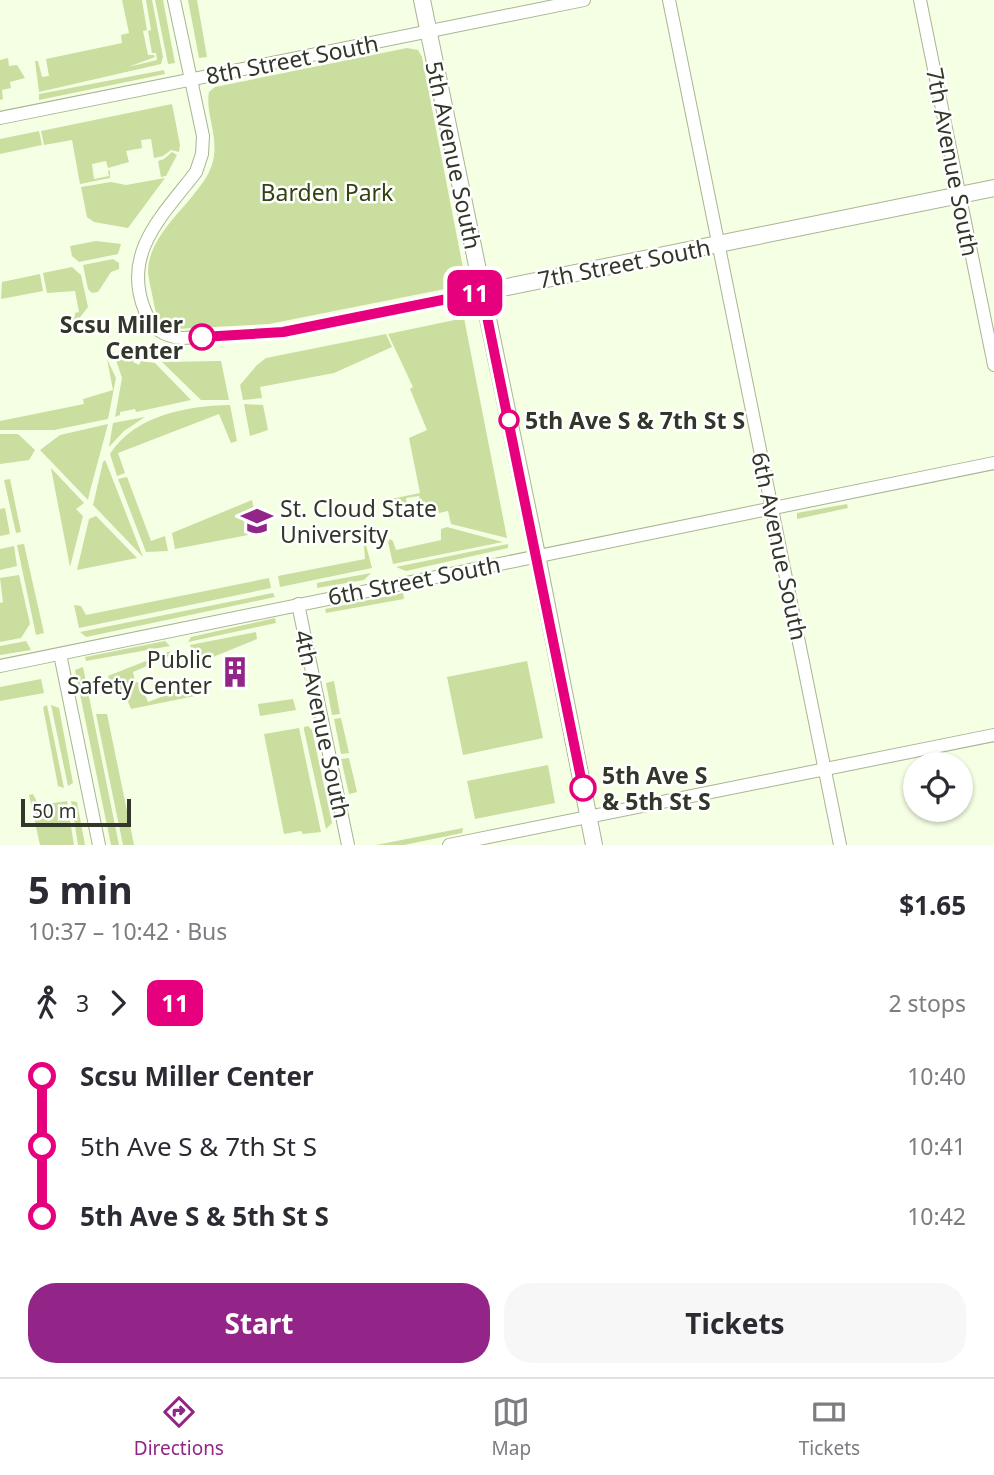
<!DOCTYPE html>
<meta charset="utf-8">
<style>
body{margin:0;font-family:"Noto Sans",sans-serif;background:#f7f7f7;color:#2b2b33;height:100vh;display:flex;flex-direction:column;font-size:26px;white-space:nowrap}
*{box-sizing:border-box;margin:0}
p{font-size:23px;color:#7c7c81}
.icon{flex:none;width:38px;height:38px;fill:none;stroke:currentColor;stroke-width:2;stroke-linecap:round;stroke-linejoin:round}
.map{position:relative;height:845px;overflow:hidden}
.sheet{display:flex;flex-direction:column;background:#fff;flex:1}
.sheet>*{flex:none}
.badge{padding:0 14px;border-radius:10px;font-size:24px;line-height:46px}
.tools{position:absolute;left:903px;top:752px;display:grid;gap:14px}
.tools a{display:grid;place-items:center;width:70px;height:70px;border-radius:50%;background:#fff;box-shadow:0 2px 5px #0004;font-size:35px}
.scale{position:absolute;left:21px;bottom:18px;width:110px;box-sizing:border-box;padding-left:7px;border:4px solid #323729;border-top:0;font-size:19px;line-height:24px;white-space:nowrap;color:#323729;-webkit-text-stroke:5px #fff;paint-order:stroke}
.map>.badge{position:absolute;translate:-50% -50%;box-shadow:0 0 0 4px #fff}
.legs{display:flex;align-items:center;gap:10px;height:77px;padding:0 28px;font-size:23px}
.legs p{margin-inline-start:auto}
.headline{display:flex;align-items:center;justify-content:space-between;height:119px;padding:0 28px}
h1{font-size:38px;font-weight:700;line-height:52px}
.cta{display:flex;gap:14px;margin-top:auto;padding:14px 28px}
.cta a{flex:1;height:80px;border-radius:28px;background:#922587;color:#fff;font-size:28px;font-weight:700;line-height:80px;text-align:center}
.cta a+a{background:#f7f7f7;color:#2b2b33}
ul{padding:0 28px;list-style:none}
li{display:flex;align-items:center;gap:24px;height:70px;font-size:26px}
li i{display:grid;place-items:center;width:10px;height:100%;margin:0 9px;background:currentColor}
li i::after{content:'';width:18px;height:18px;margin:-9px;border:5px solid;border-radius:50%;background:#fff}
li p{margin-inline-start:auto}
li:first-child i{background:linear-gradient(#0000 50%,currentColor 0)}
li:last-child i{background:linear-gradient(currentColor 50%,#0000 0)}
.dock{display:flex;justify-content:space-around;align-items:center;height:98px;border-top:2px solid #e1e1e2;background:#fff;font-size:19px;color:#7c7c81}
.dock a{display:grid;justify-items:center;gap:4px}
.dock .active{color:#922587}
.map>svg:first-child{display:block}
.green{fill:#cadea0}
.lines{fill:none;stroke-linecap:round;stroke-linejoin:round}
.street-casing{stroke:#a9b494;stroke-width:14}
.secondary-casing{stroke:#a9b494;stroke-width:18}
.street{stroke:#fff;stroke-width:12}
.secondary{stroke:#fff;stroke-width:16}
.line-1-casing{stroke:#fff;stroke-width:16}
.line-1{stroke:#e6007e;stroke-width:10}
.stop-1-dot{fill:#fff;stroke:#e6007e;stroke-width:3.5}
.labels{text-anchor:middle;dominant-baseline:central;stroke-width:5;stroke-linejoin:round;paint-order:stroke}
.street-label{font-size:23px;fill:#323729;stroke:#fff}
.park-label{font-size:23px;fill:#344111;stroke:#fff}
.stop-label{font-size:23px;font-weight:bold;fill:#323729;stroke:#fff;text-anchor:start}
.poi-label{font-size:23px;fill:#323729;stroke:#fff;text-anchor:start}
</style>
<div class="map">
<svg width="994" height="845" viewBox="0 0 994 845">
<rect width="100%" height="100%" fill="#f5ffe3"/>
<!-- green -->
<path class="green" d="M 122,0 L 142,0 L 147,30 L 143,31 L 148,55 L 154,55 L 155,57 L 128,67 L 157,60 L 156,53 L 152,53 L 148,31 L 151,30 L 146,0 L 152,0 L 163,57 L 161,64 L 39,92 L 35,61 L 38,61 L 42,77 L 49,76 L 46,59 L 122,43 L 121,35 L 129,33 Z
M 155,0 L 163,0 L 175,63 L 168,64 Z
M 188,0 L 197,0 L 207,57 L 199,58 Z
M 407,48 L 418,50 L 422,57 L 464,273 L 462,280 L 455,287 L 269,324 L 177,329 C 161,327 157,319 154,304 C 152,293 149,282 148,272 C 148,241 177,216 194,194 C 202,184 210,174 213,161 C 219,137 205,113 209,92 L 215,87 Z
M 8,58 L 9,66 L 17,65 L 25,78 L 10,82 L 11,88 L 2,90 L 3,99 L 0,100 L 0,60 Z
M 164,70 L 165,74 L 39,100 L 39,94 Z
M 172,104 L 180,145 L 179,152 L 171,150 L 163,156 L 154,158 L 151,139 L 141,140 L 142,148 L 126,151 L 129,162 L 108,168 L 106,161 L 92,164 L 94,179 L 109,176 L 108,171 L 110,170 L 110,178 L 80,184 L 72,140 L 44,145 L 41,131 Z
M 39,131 L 42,145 L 0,154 L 0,139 Z
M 172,152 L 177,155 L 166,176 L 161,177 L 158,161 L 164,159 Z
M 165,178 L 128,228 L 94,222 L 87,217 L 81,187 L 111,182 L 126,185 Z
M 96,241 L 121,244 L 118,254 L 79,262 L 72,256 L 70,246 Z
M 113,259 L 119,263 L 119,269 L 111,272 L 98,292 L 92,293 L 88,289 L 83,265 Z
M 72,267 L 81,275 L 88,307 L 71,329 L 64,330 L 64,326 L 69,325 L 75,316 L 75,313 L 79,312 L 75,291 L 47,293 L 43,273 Z
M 40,274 L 43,291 L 1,299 L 2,282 Z
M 464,318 L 507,538 L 451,524 L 448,511 L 439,513 L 434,502 L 421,504 L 419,496 L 406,498 L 407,506 L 387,509 L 386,500 L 420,493 L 409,438 L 427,430 L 410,389 L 413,387 L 388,334 Z
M 386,334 L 392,347 L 334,373 L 260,387 L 262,398 L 243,400 L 240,385 L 257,365 L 266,358 Z
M 127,356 L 135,358 L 133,362 L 139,365 L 141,361 L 155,363 L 191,400 L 136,412 L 135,409 L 120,412 L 120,415 L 115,417 L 122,378 L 115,357 Z
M 107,359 L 116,378 L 108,419 L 54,430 L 0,430 L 0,421 L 84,404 L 83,399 L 113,390 Z
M 221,361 L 229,400 L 201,400 L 162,362 Z
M 244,404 L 263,405 L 268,430 L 250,436 Z
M 230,405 L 237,441 L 231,443 L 219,414 L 118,453 L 125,473 L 117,476 L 110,454 C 135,415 187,406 230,405 Z
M 145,417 L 124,431 L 109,447 L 113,423 Z
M 108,424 L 90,491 L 88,500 L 40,450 L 60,435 Z
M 0,434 L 18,434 L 35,450 L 29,460 L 0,464 Z
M 105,460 L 106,462 L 143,557 L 93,505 L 103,462 Z
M 51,468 L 84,503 L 76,509 L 83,516 L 70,567 Z
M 127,477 L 151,541 L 165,536 L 168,551 L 146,552 L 118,479 Z
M 10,479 L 21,532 L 16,533 L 4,480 Z
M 252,500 L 258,528 L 247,530 L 248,535 L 175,549 L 172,533 Z
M 847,504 L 848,508 L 797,519 L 797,513 Z
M 5,508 L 10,534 L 0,536 L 0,509 Z
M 96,516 L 99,519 L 137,558 L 77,570 L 89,519 Z
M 447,527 L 503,542 L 393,564 L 388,542 L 390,539 L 393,541 L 396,550 L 441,540 L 441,529 Z
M 24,544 L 44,633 L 36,635 L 17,545 Z
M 508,544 L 508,548 L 406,571 L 396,567 Z
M 366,545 L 372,568 L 280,587 L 278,576 L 365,559 L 364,546 Z
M 14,546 L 17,566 L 0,570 L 0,549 Z
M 371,573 L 364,580 L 317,588 L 317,583 Z
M 19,575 L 30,624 L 21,638 L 0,642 L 0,603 L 3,602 L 0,578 Z
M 269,578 L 271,588 L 79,628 L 74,605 L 81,606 L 86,615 Z
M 273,593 L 275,597 L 86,637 L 80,632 Z
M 403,593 L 404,599 L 326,613 L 325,609 Z
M 275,618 L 276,623 L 188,642 L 191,637 Z
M 256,632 L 257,639 L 203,661 L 198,666 L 190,645 Z
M 26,641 L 31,650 L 0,655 L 0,646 Z
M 165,641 L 170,646 L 86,661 L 85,657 Z
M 171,651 L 168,657 L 133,672 L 135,681 L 141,684 L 148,702 L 192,685 L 195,696 L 131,709 L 123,690 L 115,692 L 108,676 Z
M 527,661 L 543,738 L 463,755 L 447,677 Z
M 83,667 L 119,845 L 111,845 L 75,670 Z
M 41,679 L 44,693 L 0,701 L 0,687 Z
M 334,681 L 340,714 L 332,715 L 326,683 Z
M 293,699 L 296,710 L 260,716 L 258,704 Z
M 47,705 L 64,788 L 58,786 L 43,707 Z
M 51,705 L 59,708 L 73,783 L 68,786 Z
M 96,714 L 107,714 L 134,845 L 123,845 Z
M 341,718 L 349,753 L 341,754 L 334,719 Z
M 308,726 L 312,730 L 332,823 L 326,829 L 304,730 L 304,727 Z
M 299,728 L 321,832 L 303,834 L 301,831 L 284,834 L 264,734 Z
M 349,758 L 357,792 L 349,794 L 341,759 Z
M 548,765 L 555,803 L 475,819 L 467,781 Z
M 33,794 L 37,802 L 47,804 L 67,801 L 74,845 L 40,845 L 29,795 Z
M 71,801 L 77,802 L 85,845 L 78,845 Z
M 463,828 L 462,833 L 404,845 L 376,845 Z"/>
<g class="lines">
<defs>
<path id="street" d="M 174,0 L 203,136 L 202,154 L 196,172 C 163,215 121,253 145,311 C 152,329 163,336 182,338 L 283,332 L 482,292
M 669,0 L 840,845
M 920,0 L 994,365
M 0,118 L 584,0
M 298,604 L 348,845
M 60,654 L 99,845
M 0,666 L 994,463
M 449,845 L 994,735"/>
<path id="secondary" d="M 422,0 L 537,555 L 594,845
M 482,292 L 994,188"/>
</defs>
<!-- street casing -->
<use href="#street" class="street-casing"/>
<!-- secondary casing -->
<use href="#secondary" class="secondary-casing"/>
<!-- street -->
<use href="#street" class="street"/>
<!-- secondary -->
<use href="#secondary" class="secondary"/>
</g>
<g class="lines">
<defs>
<path id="line-1" d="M 202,337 L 283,332 L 482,292 L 583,788"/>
</defs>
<!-- line-1 casing -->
<use href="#line-1" class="line-1-casing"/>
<!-- line-1 -->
<use href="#line-1" class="line-1"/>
</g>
<!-- icons -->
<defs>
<symbol id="university-bare" viewBox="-9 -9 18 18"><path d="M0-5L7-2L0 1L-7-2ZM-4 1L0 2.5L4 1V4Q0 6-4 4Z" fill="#922587" stroke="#fff" stroke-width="2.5" paint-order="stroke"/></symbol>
<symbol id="building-bare" viewBox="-9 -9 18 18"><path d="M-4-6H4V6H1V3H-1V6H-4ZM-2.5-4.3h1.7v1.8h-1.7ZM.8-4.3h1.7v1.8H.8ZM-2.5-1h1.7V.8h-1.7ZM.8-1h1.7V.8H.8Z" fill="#922587" stroke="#fff" stroke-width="2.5" paint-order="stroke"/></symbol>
</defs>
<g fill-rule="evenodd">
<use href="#university-bare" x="235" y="499" width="44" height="44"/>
<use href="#building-bare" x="213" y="650" width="44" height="44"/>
</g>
<!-- markers -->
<g class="stop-1-dot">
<circle cx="202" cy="337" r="12"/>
<circle cx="509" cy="420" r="9"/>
<circle cx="583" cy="788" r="12"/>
</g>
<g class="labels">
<!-- street labels -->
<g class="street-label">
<text transform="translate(292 59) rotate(-11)">8th Street South</text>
<text transform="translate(454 155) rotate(78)">5th Avenue South</text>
<text transform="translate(953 162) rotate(79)">7th Avenue South</text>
<text transform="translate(624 263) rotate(-11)">7th Street South</text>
<text transform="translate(780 546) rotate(78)">6th Avenue South</text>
<text transform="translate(414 580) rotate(-11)">6th Street South</text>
<text transform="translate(323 724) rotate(78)">4th Avenue South</text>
</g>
<!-- park labels -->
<g class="park-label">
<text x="327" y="192">Barden Park</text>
</g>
<!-- stop labels -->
<g class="stop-label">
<text x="183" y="324" text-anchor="end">Scsu Miller<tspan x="183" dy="26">Center</tspan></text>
<text x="525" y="420">5th Ave S &amp; 7th St S</text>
<text x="602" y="775">5th Ave S<tspan x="602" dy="26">&amp; 5th St S</tspan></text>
</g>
<!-- poi labels -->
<g class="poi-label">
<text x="280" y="508">St. Cloud State<tspan x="280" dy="26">University</tspan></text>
<text x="212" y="659" text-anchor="end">Public<tspan x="212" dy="26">Safety Center</tspan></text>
</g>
</g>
</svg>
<div class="tools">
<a><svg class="icon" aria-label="locate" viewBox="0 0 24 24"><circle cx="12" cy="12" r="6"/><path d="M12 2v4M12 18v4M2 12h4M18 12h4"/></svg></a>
</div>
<div class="scale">50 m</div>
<b class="badge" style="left:475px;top:293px;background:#e6007e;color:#fff">11</b>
</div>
<section class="sheet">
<div class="headline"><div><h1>5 min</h1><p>10:37 – 10:42 · Bus</p></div><b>$1.65</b></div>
<div class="legs"><svg class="icon" aria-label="walk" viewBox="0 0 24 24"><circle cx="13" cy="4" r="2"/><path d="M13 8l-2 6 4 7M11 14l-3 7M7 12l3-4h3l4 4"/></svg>3<svg class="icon" aria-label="forward" viewBox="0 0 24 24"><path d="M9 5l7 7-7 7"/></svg><b class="badge" style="background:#e6007e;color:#fff">11</b><p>2 stops</p></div>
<ul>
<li><i style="color:#e6007e"></i><b>Scsu Miller Center</b><p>10:40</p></li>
<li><i style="color:#e6007e"></i><span>5th Ave S &amp; 7th St S</span><p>10:41</p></li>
<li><i style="color:#e6007e"></i><b>5th Ave S &amp; 5th St S</b><p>10:42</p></li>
</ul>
<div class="cta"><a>Start</a><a>Tickets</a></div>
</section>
<nav class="dock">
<a class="active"><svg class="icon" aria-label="directions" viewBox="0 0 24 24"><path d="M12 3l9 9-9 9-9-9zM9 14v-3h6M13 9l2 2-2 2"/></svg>Directions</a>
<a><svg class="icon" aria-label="map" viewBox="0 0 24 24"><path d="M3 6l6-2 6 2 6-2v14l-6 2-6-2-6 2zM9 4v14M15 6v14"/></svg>Map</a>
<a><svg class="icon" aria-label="tickets" viewBox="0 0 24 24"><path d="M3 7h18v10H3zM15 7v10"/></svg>Tickets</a>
</nav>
